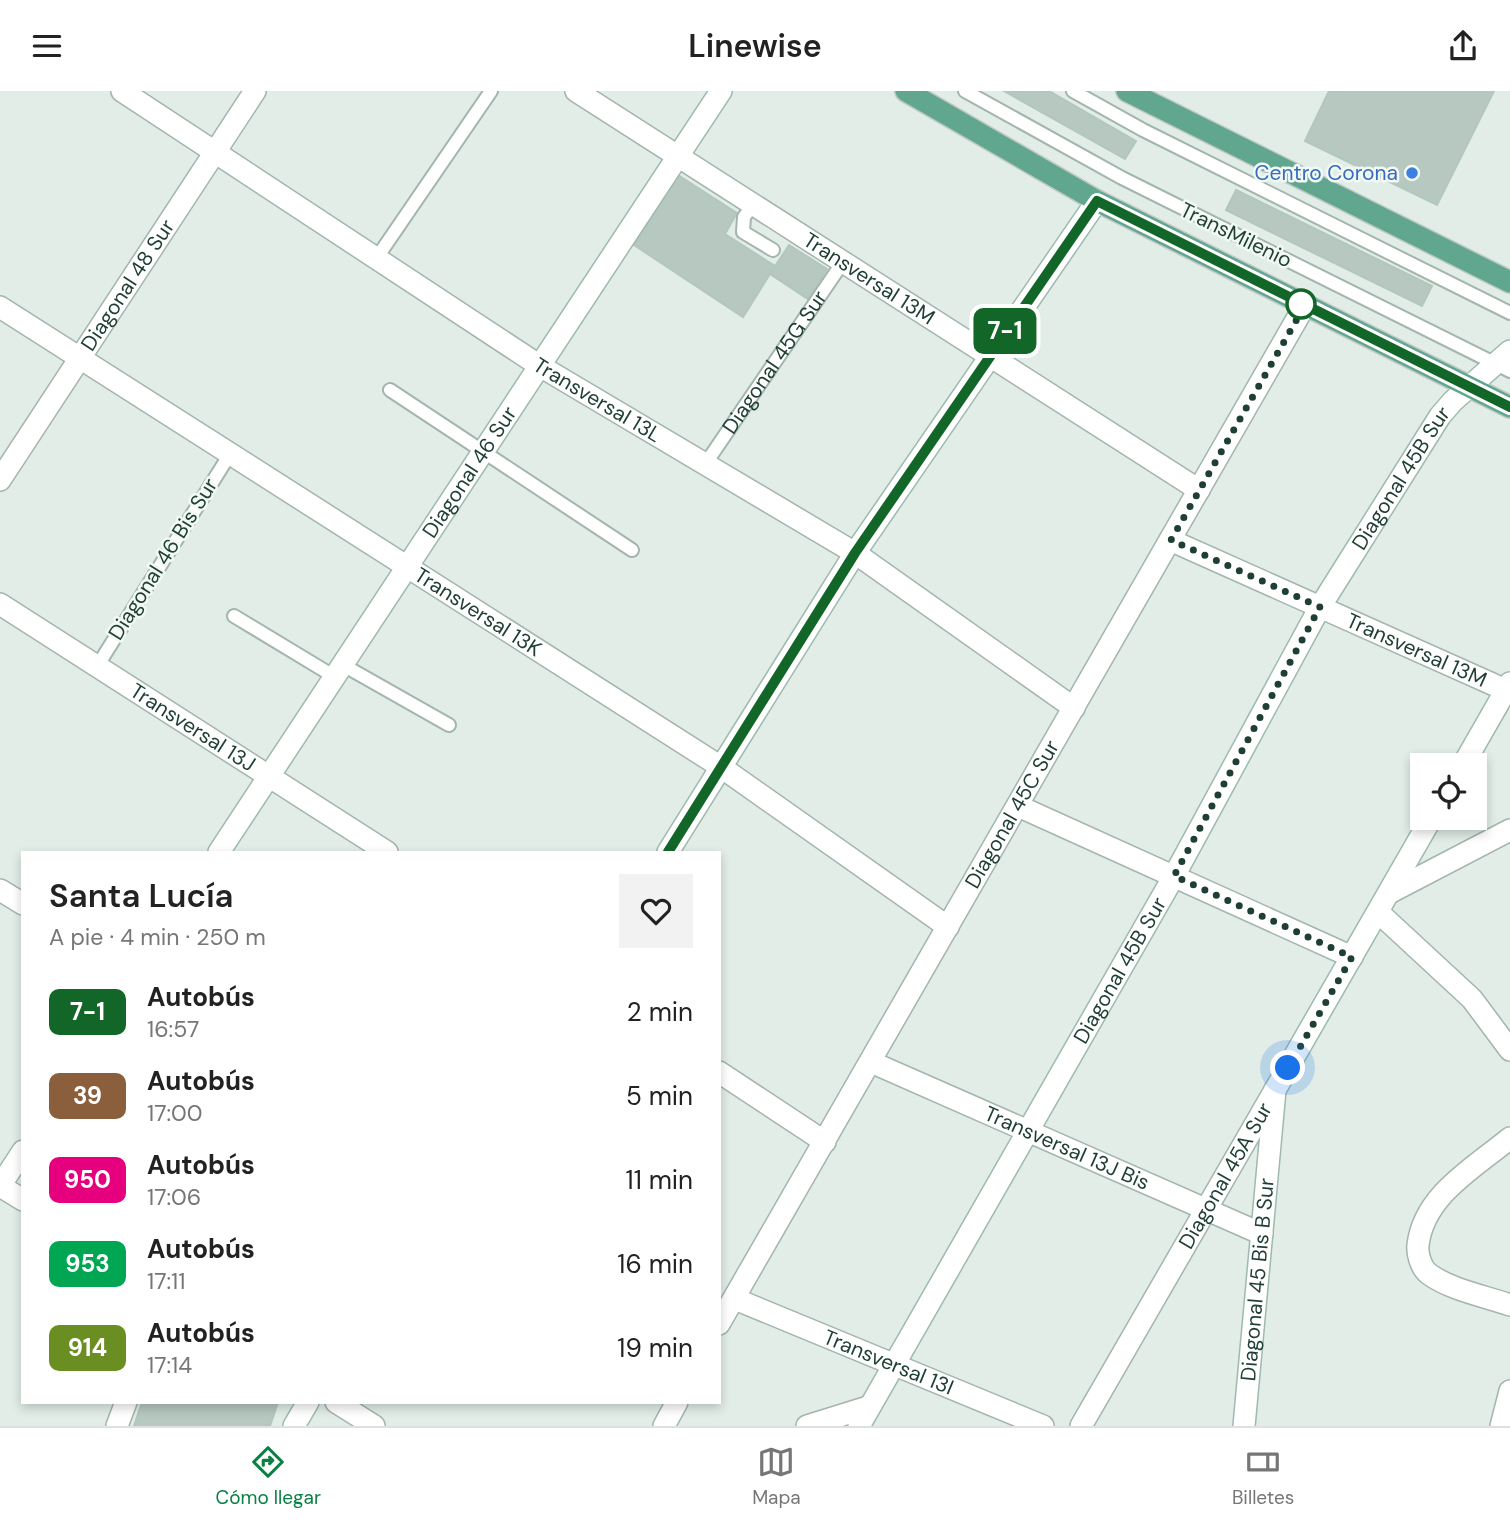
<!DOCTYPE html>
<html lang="es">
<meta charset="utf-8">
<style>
body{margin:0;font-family:"DM Sans",sans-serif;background:#f2f2f2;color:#222;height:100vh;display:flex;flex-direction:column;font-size:26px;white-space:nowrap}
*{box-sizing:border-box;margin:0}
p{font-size:23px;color:#767676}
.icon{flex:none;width:38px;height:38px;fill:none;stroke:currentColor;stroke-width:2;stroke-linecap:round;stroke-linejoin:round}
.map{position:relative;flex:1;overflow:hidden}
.panel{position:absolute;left:21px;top:760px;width:700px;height:553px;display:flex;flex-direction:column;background:#fff;border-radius:0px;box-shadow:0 4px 10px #0003}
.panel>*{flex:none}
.badge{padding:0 14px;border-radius:10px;font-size:24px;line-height:46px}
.tools{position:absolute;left:1410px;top:662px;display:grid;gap:14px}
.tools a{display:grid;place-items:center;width:77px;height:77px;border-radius:0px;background:#fff;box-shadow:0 4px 10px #0003;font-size:35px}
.you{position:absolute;width:35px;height:35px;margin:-18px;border:5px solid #fff;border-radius:50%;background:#1a73e8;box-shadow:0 0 0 10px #1a73e833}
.map>.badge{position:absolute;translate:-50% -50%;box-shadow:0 0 0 4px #fff}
.round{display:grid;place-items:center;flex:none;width:74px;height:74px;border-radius:0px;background:#f2f2f2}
.head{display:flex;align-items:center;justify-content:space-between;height:119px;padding:0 28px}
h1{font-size:33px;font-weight:600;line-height:52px}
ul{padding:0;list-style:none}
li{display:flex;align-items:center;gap:21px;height:84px;padding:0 28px}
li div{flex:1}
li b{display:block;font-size:26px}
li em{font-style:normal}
li .badge{min-width:77px;font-weight:700;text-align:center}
header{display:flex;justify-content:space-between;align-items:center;height:91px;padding:0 28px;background:#fff;font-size:32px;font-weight:600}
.tab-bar{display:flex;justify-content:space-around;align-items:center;height:98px;border-top:2px solid #e0e0e0;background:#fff;font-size:19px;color:#767676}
.tab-bar a{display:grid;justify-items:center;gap:4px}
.tab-bar .active{color:#0b8043}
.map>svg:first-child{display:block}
.building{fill:#b6c8bf;stroke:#b2c7bd;stroke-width:2}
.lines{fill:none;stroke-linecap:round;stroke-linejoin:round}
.lane-casing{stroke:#a3b5ad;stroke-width:16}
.street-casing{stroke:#a3b5ad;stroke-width:24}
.secondary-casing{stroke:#9ebaad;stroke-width:24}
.primary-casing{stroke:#c0c9c6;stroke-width:24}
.lane{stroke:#fff;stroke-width:12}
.street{stroke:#fff;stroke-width:21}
.secondary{stroke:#fff;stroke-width:21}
.primary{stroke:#61a78f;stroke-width:21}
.line-casing{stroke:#fff;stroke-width:16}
.line{stroke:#126628;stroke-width:10}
.walk{stroke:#1f3f34;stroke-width:7;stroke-dasharray:0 12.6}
.shop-dot{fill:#3f7fe0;stroke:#f2f9f5;stroke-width:2.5}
.stop-dot{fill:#fff;stroke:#126628;stroke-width:3.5}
.labels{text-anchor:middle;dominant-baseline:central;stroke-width:5;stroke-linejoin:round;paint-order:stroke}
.shop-label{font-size:21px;fill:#366cbe;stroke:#f2f9f5;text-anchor:end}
.street-label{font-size:21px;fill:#1f3f34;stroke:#f2f9f5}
</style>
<header><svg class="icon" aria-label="menu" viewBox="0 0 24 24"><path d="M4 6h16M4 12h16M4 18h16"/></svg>Linewise<svg class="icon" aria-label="share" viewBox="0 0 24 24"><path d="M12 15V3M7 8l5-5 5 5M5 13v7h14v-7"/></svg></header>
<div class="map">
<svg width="1510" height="1335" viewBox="0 0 1510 1335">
<rect width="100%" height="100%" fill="#e1ede6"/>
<!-- building -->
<path class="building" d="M 1004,0 L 1049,0 L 1136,50 L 1125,68 Z
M 1329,0 L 1494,0 L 1437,114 L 1305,50 Z
M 678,84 L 737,122 L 725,143 L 775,175 L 743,226 L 634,154 Z
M 1236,99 L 1432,195 L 1422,215 L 1226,119 Z
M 789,154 L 827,178 L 808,208 L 770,183 Z
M 142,1311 L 278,1311 L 270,1335 L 134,1335 Z"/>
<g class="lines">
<defs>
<g id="lane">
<path d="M 965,0 L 1122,87 L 1510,280"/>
<path d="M 1073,0 L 1143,39 L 1510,222"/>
<path d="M 753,114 L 744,126 L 743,141 L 773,159"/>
<path d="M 376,168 L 491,0"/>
<path d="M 390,299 L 632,459"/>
<path id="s1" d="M 706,372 L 843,171"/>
<path d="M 234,525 L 335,586"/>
<path d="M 98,574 L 230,363"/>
<path d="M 343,574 L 449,634"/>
</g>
<g id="street">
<path id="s2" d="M 122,0 L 540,275 L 855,462 L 1074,617"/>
<path id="s3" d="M 576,0 L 1199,399"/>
<path id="s4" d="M 0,216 L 721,676 L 948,836"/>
<path id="s5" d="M 0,389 L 255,0"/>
<path id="s6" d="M 1170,449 L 1510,601"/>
<path id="s7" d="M 0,513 L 387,761"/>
<path d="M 1018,715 L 1352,866"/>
<path d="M 0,799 L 23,813"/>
<path d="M 1389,802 L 1510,739"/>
<path d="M 1378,821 L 1472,908 L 1510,959"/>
<path id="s8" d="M 871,971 L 1262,1143"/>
<path d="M 719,981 L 825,1051"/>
<path d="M 1510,1047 C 1474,1077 1424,1104 1418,1154 C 1417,1163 1421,1177 1429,1183 C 1451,1199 1484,1205 1510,1214"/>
<path d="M 0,1095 L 23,1109"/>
<path id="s9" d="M 735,1208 L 1043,1335"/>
<path id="s10" d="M 719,1233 L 1305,214"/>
<path d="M 336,1311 L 374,1335"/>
<path d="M 117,1335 L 126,1311"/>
<path d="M 664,1335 L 677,1311"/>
<path d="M 807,1335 L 868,1316"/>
<path id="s11" d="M 1081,1335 L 1275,999"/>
<path d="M 1501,1335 L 1510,1300"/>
</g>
<g id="secondary">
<path d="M 1463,674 L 1510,592"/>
<path id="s12" d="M 219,761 L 721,0"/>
<path d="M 668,761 L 855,462 L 1097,110"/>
<path d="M 0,1095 L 23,1060"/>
<path d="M 294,1335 L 308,1311"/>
<path id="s13" d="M 859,1335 L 1174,785 L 1320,516 L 1440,325 L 1453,310 L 1510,260"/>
<path id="s14" d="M 1244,1335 L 1275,999 L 1432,726"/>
</g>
<path id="primary" d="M 906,0 L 1097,110 L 1510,316
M 1127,0 L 1510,191"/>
</defs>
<!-- lane casing -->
<use href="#lane" class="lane-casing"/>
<!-- street casing -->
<use href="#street" class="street-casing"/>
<!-- secondary casing -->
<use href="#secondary" class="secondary-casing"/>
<!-- primary casing -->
<use href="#primary" class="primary-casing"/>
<!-- lane -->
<use href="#lane" class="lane"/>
<!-- street -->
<use href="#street" class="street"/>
<!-- secondary -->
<use href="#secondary" class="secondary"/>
<!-- primary -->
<use href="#primary" class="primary"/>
</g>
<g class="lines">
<defs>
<path id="line" d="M 668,761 L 855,462 L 1097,110 L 1510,316"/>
</defs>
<!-- line casing -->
<use href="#line" class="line-casing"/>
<!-- line -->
<use href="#line" class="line"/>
<!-- walk -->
<path class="walk" d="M 1288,977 L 1352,866 L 1174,785 L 1320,516 L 1171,449 L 1305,214 L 1301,213"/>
</g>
<!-- markers -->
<circle class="shop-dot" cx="1412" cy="82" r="7"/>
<circle class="stop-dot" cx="1301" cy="213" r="14"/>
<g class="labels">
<!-- shop labels -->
<g class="shop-label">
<text x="1398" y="82">Centro Corona</text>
</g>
<!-- street labels -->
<g class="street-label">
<text transform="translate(1236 144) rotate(26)">TransMilenio</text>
<text stroke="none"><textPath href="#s3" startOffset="348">Transversal 13M</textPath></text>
<text stroke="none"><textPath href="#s5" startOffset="233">Diagonal 48 Sur</textPath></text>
<text stroke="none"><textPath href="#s1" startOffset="122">Diagonal 45G Sur</textPath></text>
<text stroke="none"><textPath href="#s2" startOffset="567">Transversal 13L</textPath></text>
<text stroke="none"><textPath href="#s12" startOffset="455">Diagonal 46 Sur</textPath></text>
<text stroke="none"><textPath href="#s13" startOffset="1092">Diagonal 45B Sur</textPath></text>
<text transform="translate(163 468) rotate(-58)">Diagonal 46 Bis Sur</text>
<text stroke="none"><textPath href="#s4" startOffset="567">Transversal 13K</textPath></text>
<text stroke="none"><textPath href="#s6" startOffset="270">Transversal 13M</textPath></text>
<text stroke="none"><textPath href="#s7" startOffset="229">Transversal 13J</textPath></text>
<text stroke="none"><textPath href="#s10" startOffset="588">Diagonal 45C Sur</textPath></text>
<text stroke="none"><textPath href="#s13" startOffset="525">Diagonal 45B Sur</textPath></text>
<text stroke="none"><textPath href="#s8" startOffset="214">Transversal 13J Bis</textPath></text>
<text stroke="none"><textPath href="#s11" startOffset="289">Diagonal 45A Sur</textPath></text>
<text stroke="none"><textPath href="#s14" startOffset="147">Diagonal 45 Bis B Sur</textPath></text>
<text stroke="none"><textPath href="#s9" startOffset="166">Transversal 13I</textPath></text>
</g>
</g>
</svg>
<div class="tools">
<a><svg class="icon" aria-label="locate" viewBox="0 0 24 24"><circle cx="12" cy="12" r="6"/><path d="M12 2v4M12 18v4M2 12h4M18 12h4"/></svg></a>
</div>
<div class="you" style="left:1288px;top:977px"></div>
<b class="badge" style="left:1005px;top:240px;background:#126628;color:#fff">7-1</b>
<section class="panel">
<div class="head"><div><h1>Santa Lucía</h1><p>A pie · 4 min · 250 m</p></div><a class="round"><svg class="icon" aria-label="heart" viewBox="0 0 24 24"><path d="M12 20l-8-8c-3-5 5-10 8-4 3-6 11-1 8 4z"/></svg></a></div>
<ul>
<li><span class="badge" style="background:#126628;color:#fff">7-1</span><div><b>Autobús</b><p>16:57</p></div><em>2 min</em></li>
<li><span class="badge" style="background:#8b5e3c;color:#fff">39</span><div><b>Autobús</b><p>17:00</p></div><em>5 min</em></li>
<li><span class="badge" style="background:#e6007e;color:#fff">950</span><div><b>Autobús</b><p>17:06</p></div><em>11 min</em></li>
<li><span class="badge" style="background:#00a651;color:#fff">953</span><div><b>Autobús</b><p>17:11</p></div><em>16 min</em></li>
<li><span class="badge" style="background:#6b8e23;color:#fff">914</span><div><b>Autobús</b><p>17:14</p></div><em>19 min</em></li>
</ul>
</section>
</div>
<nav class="tab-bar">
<a class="active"><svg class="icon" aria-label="directions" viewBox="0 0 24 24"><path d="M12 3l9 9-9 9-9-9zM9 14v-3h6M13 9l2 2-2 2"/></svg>Cómo llegar</a>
<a><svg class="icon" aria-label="map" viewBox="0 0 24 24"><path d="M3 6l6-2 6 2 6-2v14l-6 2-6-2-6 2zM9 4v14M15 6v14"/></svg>Mapa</a>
<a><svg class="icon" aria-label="tickets" viewBox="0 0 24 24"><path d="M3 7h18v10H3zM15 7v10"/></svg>Billetes</a>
</nav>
